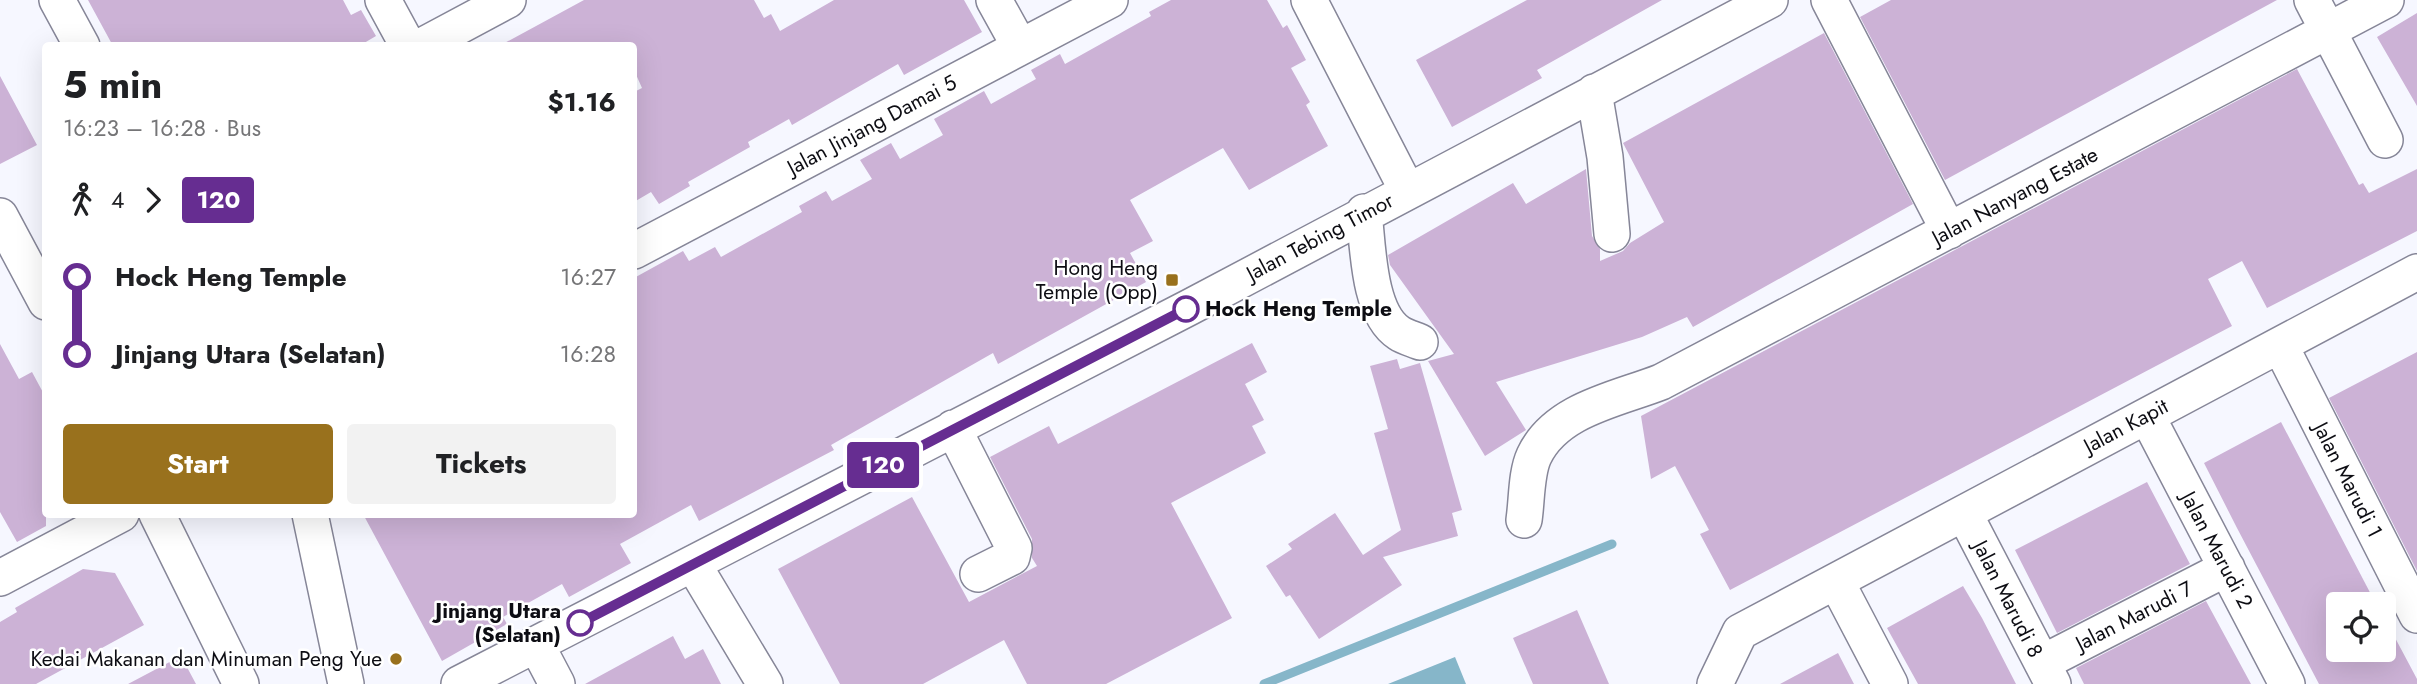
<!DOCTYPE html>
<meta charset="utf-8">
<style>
body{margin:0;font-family:Jost,sans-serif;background:#f2f2f2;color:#202124;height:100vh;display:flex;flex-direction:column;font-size:26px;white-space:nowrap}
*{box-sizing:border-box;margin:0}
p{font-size:23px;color:#757577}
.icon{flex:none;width:38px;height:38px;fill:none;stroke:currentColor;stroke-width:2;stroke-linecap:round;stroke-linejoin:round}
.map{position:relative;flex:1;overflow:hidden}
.details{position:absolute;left:42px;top:42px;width:595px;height:476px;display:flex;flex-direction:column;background:#fff;border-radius:7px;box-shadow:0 7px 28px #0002}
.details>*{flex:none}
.badge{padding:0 14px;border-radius:5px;font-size:24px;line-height:46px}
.tools{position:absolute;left:2326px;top:592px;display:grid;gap:14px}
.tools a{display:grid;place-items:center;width:70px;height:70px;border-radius:7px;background:#fff;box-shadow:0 7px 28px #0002;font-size:35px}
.map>.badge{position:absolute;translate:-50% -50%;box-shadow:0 0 0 4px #fff}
.legs{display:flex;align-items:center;gap:10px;height:77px;padding:0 21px;font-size:23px}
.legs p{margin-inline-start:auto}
.summary{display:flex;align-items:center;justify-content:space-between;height:119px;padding:0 21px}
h1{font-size:38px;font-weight:700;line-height:52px}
.action{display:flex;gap:14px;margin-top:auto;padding:14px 21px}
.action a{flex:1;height:80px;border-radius:7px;background:#99711d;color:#fff;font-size:28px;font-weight:700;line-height:80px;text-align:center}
.action a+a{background:#f2f2f2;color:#202124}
ul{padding:0 21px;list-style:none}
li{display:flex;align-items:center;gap:24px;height:77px;font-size:26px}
li i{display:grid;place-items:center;width:10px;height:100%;margin:0 9px;background:currentColor}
li i::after{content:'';width:18px;height:18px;margin:-9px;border:5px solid;border-radius:50%;background:#fff}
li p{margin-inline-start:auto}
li:first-child i{background:linear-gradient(#0000 50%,currentColor 0)}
li:last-child i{background:linear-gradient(currentColor 50%,#0000 0)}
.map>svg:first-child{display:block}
.water{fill:#86b6c9}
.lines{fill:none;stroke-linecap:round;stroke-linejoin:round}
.stream{stroke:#86b6c9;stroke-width:9}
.building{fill:#ccb2d6}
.minor-casing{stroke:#868698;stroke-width:38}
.minor{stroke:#fff;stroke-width:35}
.line-1-casing{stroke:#fff;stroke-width:16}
.line-1{stroke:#662d91;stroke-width:10}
.poi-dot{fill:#99711d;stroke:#fff;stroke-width:2.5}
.stop-1-dot{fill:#fff;stroke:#662d91;stroke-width:3.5}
.labels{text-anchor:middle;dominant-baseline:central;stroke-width:5;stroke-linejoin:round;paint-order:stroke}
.street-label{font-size:21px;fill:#0d0d13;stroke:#fff}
.poi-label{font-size:21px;fill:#0d0d13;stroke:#fff;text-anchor:end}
.stop-label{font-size:21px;font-weight:bold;fill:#0d0d13;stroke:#fff;text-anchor:start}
</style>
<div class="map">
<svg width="2417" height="684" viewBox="0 0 2417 684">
<rect width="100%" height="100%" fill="#f6f7ff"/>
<!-- water -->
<path class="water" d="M 1455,657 L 1466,684 L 1388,684 Z"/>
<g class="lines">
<!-- stream -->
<path class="stream" d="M 1264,684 L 1612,544"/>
</g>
<!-- building -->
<path class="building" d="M 88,0 L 343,0 L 351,15 L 361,10 L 376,36 L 359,46 L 113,46 Z
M 584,0 L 754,0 L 764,18 L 771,14 L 780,31 L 834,0 L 964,0 L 982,32 L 904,75 L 898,64 L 792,125 L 789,119 L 748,142 L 750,147 L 688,182 L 690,186 L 659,204 L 651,192 L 634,202 L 634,92 L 642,88 L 634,70 L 634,46 L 499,46 Z
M 1171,0 L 1267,0 L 1283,28 L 1287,25 L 1306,60 L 1291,68 L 1310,102 L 1306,105 L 1328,146 L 1249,190 L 1223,148 L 1130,200 L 1153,241 L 1130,253 L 1146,282 L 998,364 L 993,353 L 831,445 L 834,450 L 699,521 L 691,505 L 620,544 L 631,563 L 569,597 L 562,584 L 503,617 L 507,624 L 442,661 L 363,514 L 634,514 L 634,278 L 683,251 L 689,261 L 715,247 L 721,257 L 802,212 L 799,206 L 826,191 L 832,201 L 872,179 L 860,160 L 891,143 L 900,159 L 943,135 L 934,119 L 984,91 L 991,104 L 1036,79 L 1031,70 L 1060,54 L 1065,64 L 1151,16 L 1149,12 Z
M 1527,0 L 1662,0 L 1537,70 L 1542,78 L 1452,127 L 1416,60 Z
M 1891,0 L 2277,0 L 1945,180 L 1860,17 Z
M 2417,13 L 2417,106 L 2377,37 Z
M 1824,33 L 1913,204 L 1693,327 L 1687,317 L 1642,337 L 1496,382 L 1526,430 L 1485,456 L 1428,361 L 1454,354 L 1390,265 L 1388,255 L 1513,183 L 1526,204 L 1586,169 L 1592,236 L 1600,249 L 1600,261 L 1623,251 L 1630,243 L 1664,222 L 1623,143 Z
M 2297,69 L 2359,185 L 2363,183 L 2369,193 L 2417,169 L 2417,231 L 2267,308 L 2242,261 L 2208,279 L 2232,326 L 1730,590 L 1700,534 L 1709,530 L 1675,466 L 1651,479 L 1641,416 Z
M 0,76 L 37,145 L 0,164 Z
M 1252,343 L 1267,372 L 1245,384 L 1264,420 L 1252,426 L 1266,453 L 1171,503 L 1232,618 L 1106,684 L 1027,684 L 1004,640 L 923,684 L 840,684 L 778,569 L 912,497 L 969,602 L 1037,566 L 1032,558 L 1032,539 L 990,457 L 1049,426 L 1058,444 Z
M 0,344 L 19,379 L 32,372 L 46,398 L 46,526 L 17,542 L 0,512 Z
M 2417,352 L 2417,571 L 2329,398 Z
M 1397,359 L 1400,369 L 1420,363 L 1462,510 L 1452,513 L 1458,536 L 1383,557 L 1402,585 L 1319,639 L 1290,595 L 1286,597 L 1266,566 L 1292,549 L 1288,544 L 1335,513 L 1363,555 L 1401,530 L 1374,433 L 1388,429 L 1370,366 Z
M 2281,422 L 2376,604 L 2326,604 L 2338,628 L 2338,649 L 2384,649 L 2384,617 L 2417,679 L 2417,684 L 2319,684 L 2237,528 L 2204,463 Z
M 2147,482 L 2190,564 L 2057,633 L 2015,550 Z
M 83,569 L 115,573 L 144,625 L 36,684 L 0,684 L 0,622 L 17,612 L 15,608 Z
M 1963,586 L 1982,618 L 2016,684 L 1918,684 L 1887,628 Z
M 2206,601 L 2251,684 L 2084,684 L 2076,668 Z
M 1577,610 L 1609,684 L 1533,684 L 1513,638 Z
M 673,636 L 685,659 L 703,649 L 721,684 L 585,684 Z
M 1838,653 L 1854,684 L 1780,684 Z
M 181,656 L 196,684 L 128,684 Z"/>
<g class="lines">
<defs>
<path id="minor" d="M 57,0 L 82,46
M 383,0 L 408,46
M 994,0 L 1020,47
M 1309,0 L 1407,190
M 1829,0 L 1949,231
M 2312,0 L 2385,140
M 422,46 L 508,0
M 1594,92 L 1605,157 L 1612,234
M 1364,212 C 1368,246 1368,313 1399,333 C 1405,337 1413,339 1420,342
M 0,216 L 46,302
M 634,251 L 1110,0
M 2280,345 L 2417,615
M 2147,416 L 2287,684
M 953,428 L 1014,548 L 1012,557 L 978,574
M 1964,513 L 2053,684
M 157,514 L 241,684
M 310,514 L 346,684
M 1524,520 C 1527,500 1526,473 1534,456 C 1556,409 1618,399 1661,382 L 2386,0
M 693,564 L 765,684
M 0,578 L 121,514
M 1836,581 L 1890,684
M 537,646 L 557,684
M 2042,663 L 2227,568
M 459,684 L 1190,307 L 1770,0
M 1715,684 L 1740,632 L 2417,272"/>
</defs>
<!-- minor casing -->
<use href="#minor" class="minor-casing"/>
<!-- minor -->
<use href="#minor" class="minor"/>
</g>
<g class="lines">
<defs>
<path id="line-1" d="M 580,623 L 1186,309"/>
</defs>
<!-- line-1 casing -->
<use href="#line-1" class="line-1-casing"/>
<!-- line-1 -->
<use href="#line-1" class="line-1"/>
</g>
<!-- markers -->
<g class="poi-dot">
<rect x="1165" y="273" width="14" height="14" rx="3.5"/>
<circle cx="396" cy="659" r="7"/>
</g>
<g class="stop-1-dot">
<circle cx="1186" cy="309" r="12"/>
<circle cx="580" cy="623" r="12"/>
</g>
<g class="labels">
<!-- street labels -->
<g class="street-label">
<text transform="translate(872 125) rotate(-28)">Jalan Jinjang Damai 5</text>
<text transform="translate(2015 196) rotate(-28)">Jalan Nanyang Estate</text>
<text transform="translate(1320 237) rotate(-28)">Jalan Tebing Timor</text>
<text transform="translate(2126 426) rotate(-28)">Jalan Kapit</text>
<text transform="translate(2348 480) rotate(63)">Jalan Marudi 1</text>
<text transform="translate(2217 550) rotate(62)">Jalan Marudi 2</text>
<text transform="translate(2008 599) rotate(63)">Jalan Marudi 8</text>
<text transform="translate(2134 616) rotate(-27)">Jalan Marudi 7</text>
</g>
<!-- poi labels -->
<g class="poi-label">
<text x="1158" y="268">Hong Heng<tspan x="1158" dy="24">Temple (Opp)</tspan></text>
<text x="382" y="659">Kedai Makanan dan Minuman Peng Yue</text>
</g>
<!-- stop labels -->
<g class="stop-label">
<text x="1205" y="309">Hock Heng Temple</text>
<text x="561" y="611" text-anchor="end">Jinjang Utara<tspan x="561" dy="24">(Selatan)</tspan></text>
</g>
</g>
</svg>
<div class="tools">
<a><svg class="icon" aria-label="locate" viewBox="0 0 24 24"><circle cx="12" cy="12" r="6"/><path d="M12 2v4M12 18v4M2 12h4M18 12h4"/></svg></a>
</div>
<b class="badge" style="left:883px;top:465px;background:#662d91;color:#fff">120</b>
<section class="details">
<div class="summary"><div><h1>5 min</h1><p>16:23 – 16:28 · Bus</p></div><b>$1.16</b></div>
<div class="legs"><svg class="icon" aria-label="walk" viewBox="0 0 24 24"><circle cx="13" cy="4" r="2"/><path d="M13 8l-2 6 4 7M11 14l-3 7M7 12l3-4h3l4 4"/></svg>4<svg class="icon" aria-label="forward" viewBox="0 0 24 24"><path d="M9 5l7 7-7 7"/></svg><b class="badge" style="background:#662d91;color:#fff">120</b></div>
<ul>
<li><i style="color:#662d91"></i><b>Hock Heng Temple</b><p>16:27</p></li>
<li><i style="color:#662d91"></i><b>Jinjang Utara (Selatan)</b><p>16:28</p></li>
</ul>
<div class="action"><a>Start</a><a>Tickets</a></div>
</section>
</div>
